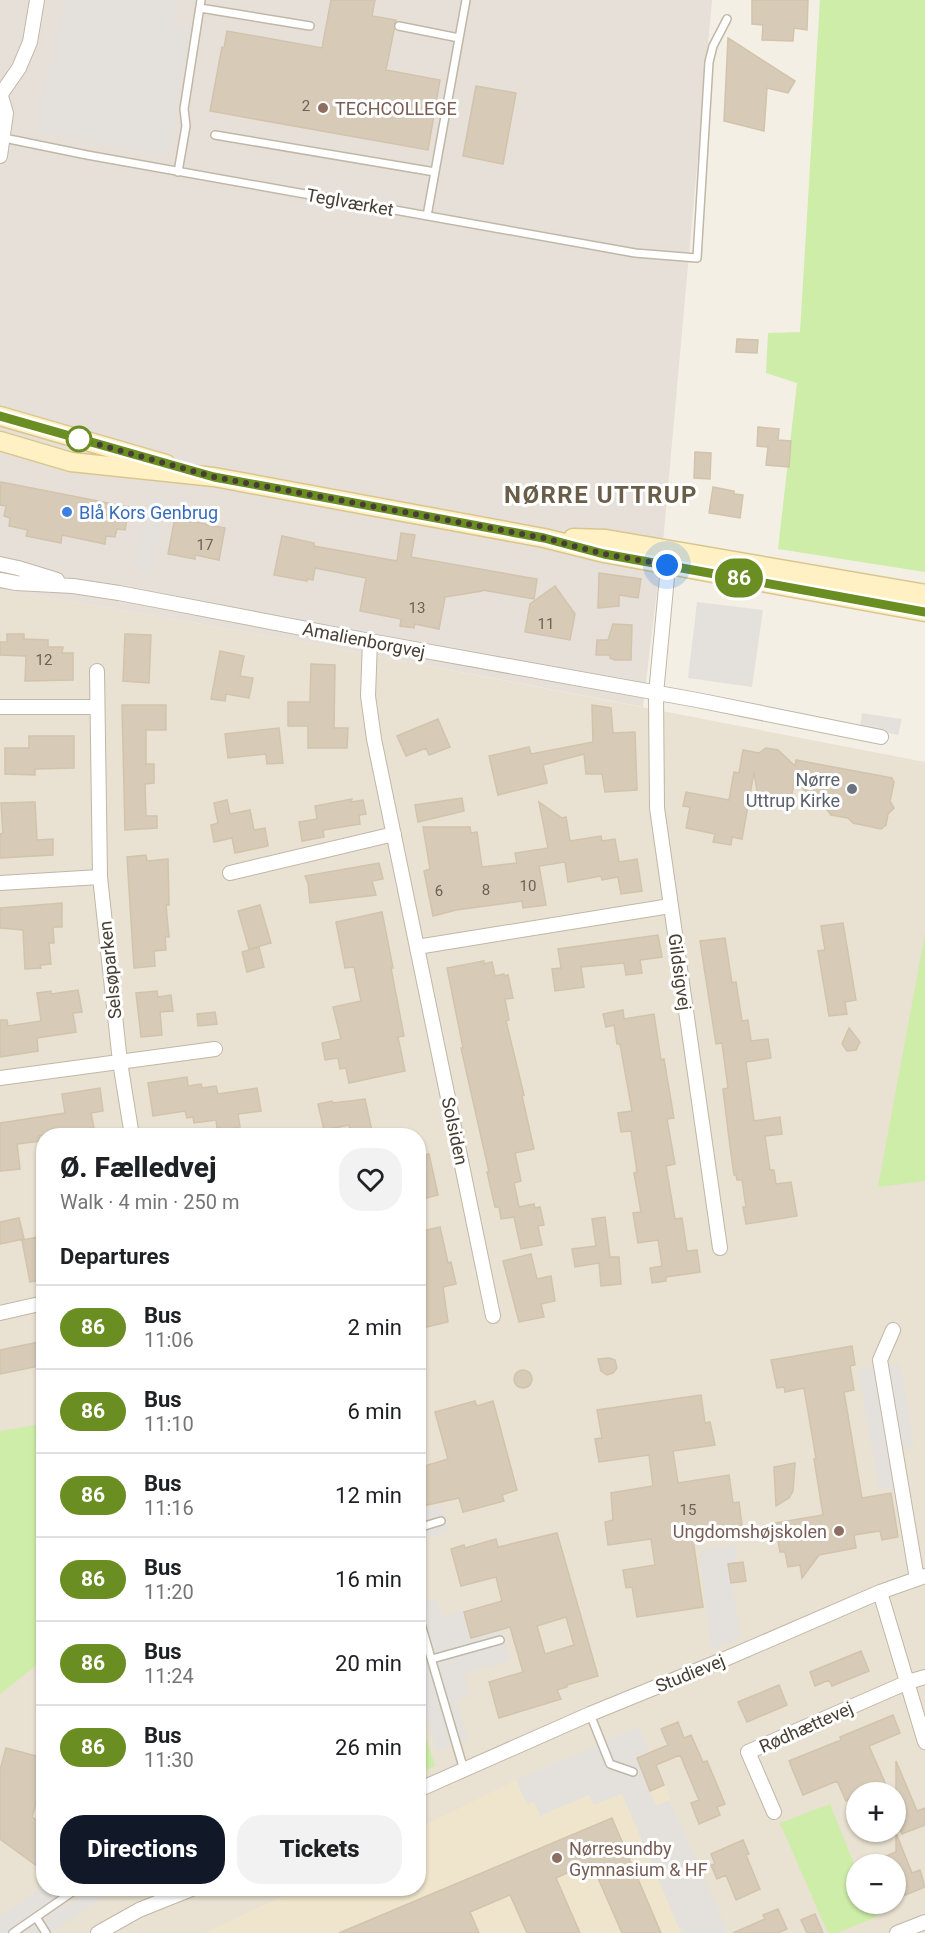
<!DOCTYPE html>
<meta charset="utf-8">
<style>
body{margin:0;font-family:Roboto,sans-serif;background:#f2f2f2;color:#202124;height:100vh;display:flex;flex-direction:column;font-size:22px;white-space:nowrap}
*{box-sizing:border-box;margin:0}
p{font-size:20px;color:#757577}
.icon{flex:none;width:33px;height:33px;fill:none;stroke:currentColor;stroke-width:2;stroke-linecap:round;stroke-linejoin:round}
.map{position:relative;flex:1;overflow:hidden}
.drawer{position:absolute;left:36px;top:1128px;width:390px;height:768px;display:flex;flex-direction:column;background:#fff;border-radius:24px;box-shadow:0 2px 4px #0004}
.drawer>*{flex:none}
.badge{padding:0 12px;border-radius:20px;font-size:21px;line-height:39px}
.controls{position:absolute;left:846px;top:1782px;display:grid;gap:12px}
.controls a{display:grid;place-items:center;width:60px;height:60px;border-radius:50%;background:#fff;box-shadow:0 2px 4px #0004;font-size:30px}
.you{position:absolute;width:30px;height:30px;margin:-15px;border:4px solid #fff;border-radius:50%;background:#1a73e8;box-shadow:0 0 0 9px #1a73e833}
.map>.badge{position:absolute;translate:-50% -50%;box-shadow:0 0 0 3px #fff}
h2{padding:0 24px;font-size:22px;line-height:54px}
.round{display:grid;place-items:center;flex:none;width:63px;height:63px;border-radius:24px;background:#f2f2f2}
.head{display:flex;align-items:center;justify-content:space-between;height:102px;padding:0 24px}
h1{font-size:28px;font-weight:800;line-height:45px}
.button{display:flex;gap:12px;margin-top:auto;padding:12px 24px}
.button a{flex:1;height:69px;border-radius:24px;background:#111827;color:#fff;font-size:24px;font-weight:800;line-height:69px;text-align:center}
.button a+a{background:#f2f2f2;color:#202124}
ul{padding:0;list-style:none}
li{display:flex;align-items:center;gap:18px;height:84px;padding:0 24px;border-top:2px solid #e0e0e0}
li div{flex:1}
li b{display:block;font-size:22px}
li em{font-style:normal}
li .badge{min-width:66px;font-weight:700;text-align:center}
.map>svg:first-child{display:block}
.residential{fill:#e9e1d1;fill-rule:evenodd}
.industrial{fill:#e6e0d9}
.education{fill:#efe5cc}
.green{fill:#cdeda8}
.parking{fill:#e4e1dd}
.building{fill:#d7cbb8;stroke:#d2c3ab;stroke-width:1.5;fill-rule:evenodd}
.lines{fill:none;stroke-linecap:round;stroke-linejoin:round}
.lane-casing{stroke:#c0b7a6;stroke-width:10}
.street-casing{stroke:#c0b7a6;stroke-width:16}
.secondary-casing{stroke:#d9c68e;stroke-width:21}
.lane{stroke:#fff;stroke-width:7}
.street{stroke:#fff;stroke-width:14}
.secondary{stroke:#fff1c3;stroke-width:18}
.line-casing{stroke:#fff;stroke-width:14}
.line{stroke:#6b8e23;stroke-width:9}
.walk{stroke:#473f33;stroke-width:6;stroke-dasharray:0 10.8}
.education-dot{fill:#8d6e63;stroke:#fff;stroke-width:2}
.stop-dot{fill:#fff;stroke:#6b8e23;stroke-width:3}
.shop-dot{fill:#3f7fe0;stroke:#fff;stroke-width:2}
.worship-dot{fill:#6b7280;stroke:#fff;stroke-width:2}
.labels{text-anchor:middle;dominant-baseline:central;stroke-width:6;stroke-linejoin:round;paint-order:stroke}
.number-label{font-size:15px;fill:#6b6254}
.education-label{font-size:18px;fill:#785e54;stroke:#fff;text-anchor:start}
.street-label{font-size:18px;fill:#473f33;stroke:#fff}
.shop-label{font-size:18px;fill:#366cbe;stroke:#fff;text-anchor:start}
.worship-label{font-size:18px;fill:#5b616d;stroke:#fff;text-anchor:end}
.district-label{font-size:24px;font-weight:bold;letter-spacing:1.5px;fill:#6b5e49;stroke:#fff}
</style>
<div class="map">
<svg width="925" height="1933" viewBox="0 0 925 1933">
<rect width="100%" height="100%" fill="#f4efe4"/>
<!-- residential -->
<path class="residential" d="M 0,589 L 310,643 L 925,762 L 925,1933 L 0,1933 ZM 44,1136 L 418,1136 L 418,1888 L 44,1888 ZM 856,1792 L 896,1792 L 896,1832 L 856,1832 ZM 856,1864 L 896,1864 L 896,1904 L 856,1904 Z"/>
<!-- industrial -->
<path class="industrial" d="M 0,0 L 712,0 L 664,532 L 643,707 L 310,643 L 0,589 Z"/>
<!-- education -->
<path class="education" d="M 639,1727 L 728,1933 L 205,1933 L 297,1889 L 418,1888 L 419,1828 L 516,1780 Z"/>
<!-- green -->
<path class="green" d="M 820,0 L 925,0 L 925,572 L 778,549 L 797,383 L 766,373 L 768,333 L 800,332 Z
M 925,934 L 925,1181 L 878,1187 Z
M 43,1424 L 43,1660 L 0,1694 L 0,1431 Z
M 418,1711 L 435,1766 L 419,1773 L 418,1773 Z
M 830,1804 L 856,1869 L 856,1904 L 870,1904 L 876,1917 L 837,1933 L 828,1933 L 780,1823 Z"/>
<!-- parking -->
<path class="parking" d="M 66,0 L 175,0 L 171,25 L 190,29 L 169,154 L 34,132 Z
M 150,497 L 165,500 L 150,572 L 135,568 Z
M 697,602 L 763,610 L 752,687 L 688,678 Z
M 862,713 L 902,719 L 898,735 L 860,728 Z
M 900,1363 L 914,1446 L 896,1450 L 901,1486 L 879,1489 L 858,1370 Z
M 441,1505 L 450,1532 L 419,1541 L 419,1509 Z
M 735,1544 L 737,1561 L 729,1563 L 741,1638 L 712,1650 L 699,1551 Z
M 418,1576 L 425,1602 L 436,1600 L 443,1618 L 463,1610 L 471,1637 L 501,1629 L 511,1660 L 464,1674 L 470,1697 L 457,1701 L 468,1740 L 437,1751 L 419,1689 Z
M 639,1727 L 649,1751 L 636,1757 L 656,1805 L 670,1800 L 728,1931 L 723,1933 L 681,1933 L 622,1794 L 594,1805 L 589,1795 L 540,1816 L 534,1802 L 527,1805 L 516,1780 Z
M 43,1887 L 44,1888 L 51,1889 L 64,1907 L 93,1890 L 100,1900 L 50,1933 L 0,1933 L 0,1916 Z"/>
<!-- building -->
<path class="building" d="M 331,0 L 375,0 L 372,16 L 396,20 L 386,70 L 440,80 L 428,150 L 210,111 L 222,47 L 224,48 L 227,31 L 322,48 Z
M 752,0 L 808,0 L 807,30 L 794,28 L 793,41 L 762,40 L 763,25 L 752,24 Z
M 728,38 L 795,81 L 788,93 L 767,88 L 764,131 L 724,121 Z
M 476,86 L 516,93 L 503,164 L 463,156 Z
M 737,339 L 758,340 L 757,353 L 736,352 Z
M 758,427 L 779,429 L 778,440 L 791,441 L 789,467 L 766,465 L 768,447 L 757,446 Z
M 695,452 L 711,453 L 710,479 L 694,478 Z
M 1,482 L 129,507 L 125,530 L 117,529 L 115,537 L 106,536 L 105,544 L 62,535 L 61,543 L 26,536 L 28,530 L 9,526 L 10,518 L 4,516 L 6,506 L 0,505 Z
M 713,487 L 734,491 L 734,494 L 743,495 L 740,518 L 709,513 Z
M 175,518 L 225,528 L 219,560 L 195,555 L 195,559 L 168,554 Z
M 401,533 L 415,535 L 411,557 L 537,579 L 534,599 L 482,590 L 482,591 L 445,597 L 439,629 L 415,624 L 414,628 L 400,626 L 401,619 L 360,611 L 366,578 L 315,568 L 313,580 L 307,579 L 307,581 L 274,575 L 282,536 L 314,543 L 314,546 L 397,561 Z
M 599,573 L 641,579 L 638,598 L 619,595 L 619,606 L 598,608 Z
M 555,586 L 575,614 L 570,640 L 525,632 L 530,604 Z
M 613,624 L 632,625 L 631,660 L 615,660 L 610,658 L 610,655 L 596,655 L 597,640 L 608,640 Z
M 7,634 L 24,634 L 24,639 L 48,640 L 48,647 L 63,647 L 62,653 L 73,653 L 73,680 L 25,681 L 26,656 L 0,655 L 0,642 L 7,642 Z
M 125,634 L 151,635 L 149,683 L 123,681 Z
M 220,651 L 244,656 L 240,676 L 253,678 L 249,698 L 226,694 L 225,701 L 211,699 Z
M 311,664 L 335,665 L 334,728 L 348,728 L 347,748 L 308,748 L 308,726 L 288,726 L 288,702 L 310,702 Z
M 122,705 L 166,705 L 166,730 L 146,730 L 146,764 L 154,764 L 154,783 L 145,784 L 146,816 L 157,816 L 157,828 L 125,830 Z
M 592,705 L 611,708 L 613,733 L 635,732 L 637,790 L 605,792 L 602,774 L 586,774 L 584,754 L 543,765 L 547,783 L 498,795 L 489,756 L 529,747 L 531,754 L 593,742 Z
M 438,719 L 450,747 L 429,755 L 426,748 L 406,756 L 397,736 Z
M 279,728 L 283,763 L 267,764 L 266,754 L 228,758 L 225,734 Z
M 29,736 L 74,736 L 74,768 L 35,769 L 35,775 L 5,774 L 5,748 L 29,748 Z
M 766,748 L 778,750 L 795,766 L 796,760 L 892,778 L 894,782 L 890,801 L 894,808 L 888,814 L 886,825 L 881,829 L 853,823 L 848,818 L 831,815 L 825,807 L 814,804 L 795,777 L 790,804 L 758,798 L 754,772 L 742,839 L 732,837 L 731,845 L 713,842 L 715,834 L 686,828 L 690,807 L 683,806 L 686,792 L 729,800 L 734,772 L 739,773 L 743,750 L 759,753 Z
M 462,798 L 464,811 L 418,822 L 415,805 Z
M 352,799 L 351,802 L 363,800 L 366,814 L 359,815 L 360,824 L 323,830 L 324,837 L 302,841 L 299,822 L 317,819 L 315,806 Z
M 227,800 L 230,814 L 250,810 L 254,830 L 265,828 L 268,846 L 235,853 L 232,838 L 214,842 L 211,825 L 218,823 L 214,803 Z
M 35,802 L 37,840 L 53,839 L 53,855 L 0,858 L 0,834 L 3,833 L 1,803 Z
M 539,802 L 562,818 L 566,817 L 570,841 L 601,836 L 602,841 L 615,839 L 619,862 L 637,859 L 642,891 L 621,894 L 618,877 L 602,880 L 601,876 L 568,882 L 565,862 L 539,866 L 546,905 L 523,908 L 522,901 L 456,910 L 433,916 L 424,871 L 430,869 L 423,827 L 470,827 L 471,833 L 477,832 L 482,867 L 517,863 L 515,853 L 548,848 Z
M 146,855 L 147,861 L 168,859 L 169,905 L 166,905 L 169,937 L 165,937 L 166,950 L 154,951 L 155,966 L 134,968 L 127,857 Z
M 379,863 L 383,879 L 372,881 L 376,895 L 310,903 L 308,883 L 305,876 Z
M 62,903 L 62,927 L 53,927 L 54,943 L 49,943 L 51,964 L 40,965 L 41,968 L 25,969 L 23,930 L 0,928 L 0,908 Z
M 260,905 L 271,943 L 249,949 L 238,911 Z
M 382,912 L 393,968 L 391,968 L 404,1036 L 398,1037 L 405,1071 L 349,1083 L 346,1068 L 340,1069 L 338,1058 L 325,1060 L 322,1043 L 341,1039 L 333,1007 L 361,1001 L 354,967 L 345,968 L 336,922 Z
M 843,923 L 856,1000 L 845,1002 L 847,1014 L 829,1016 L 818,951 L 825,950 L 821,926 Z
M 658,935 L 662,957 L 640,960 L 642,973 L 626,975 L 624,963 L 581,967 L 584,987 L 555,991 L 552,969 L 561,968 L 558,949 Z
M 725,938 L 732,983 L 736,982 L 742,1021 L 748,1020 L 751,1041 L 768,1039 L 771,1058 L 746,1062 L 754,1121 L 780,1117 L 782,1134 L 765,1136 L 770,1170 L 774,1170 L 776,1184 L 791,1182 L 797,1216 L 746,1224 L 743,1207 L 746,1207 L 742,1180 L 737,1180 L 736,1175 L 734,1175 L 729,1139 L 723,1089 L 728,1088 L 722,1043 L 716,1044 L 700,941 Z
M 259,947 L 264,967 L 247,972 L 242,952 Z
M 484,961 L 484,964 L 492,962 L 495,976 L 504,974 L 504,976 L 508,975 L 513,998 L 505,999 L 509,1020 L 506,1021 L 524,1095 L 522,1096 L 534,1149 L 515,1153 L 521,1181 L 514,1183 L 519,1207 L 534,1204 L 535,1208 L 540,1207 L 544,1225 L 538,1226 L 542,1245 L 521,1249 L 514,1217 L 501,1219 L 499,1207 L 495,1207 L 487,1172 L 489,1172 L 461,1048 L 463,1048 L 447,968 Z
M 78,990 L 82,1012 L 73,1013 L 76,1032 L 37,1038 L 38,1051 L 0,1057 L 0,1020 L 7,1020 L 8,1026 L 41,1021 L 37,993 L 51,991 L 51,994 Z
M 157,991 L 158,997 L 171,995 L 173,1011 L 160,1012 L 162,1035 L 141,1037 L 136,993 Z
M 623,1010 L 624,1019 L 654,1014 L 661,1060 L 664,1059 L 674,1118 L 667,1119 L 675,1164 L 666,1166 L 675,1219 L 682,1218 L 687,1251 L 697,1250 L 700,1272 L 666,1277 L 666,1281 L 652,1283 L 650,1268 L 662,1266 L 658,1240 L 638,1243 L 633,1213 L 641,1212 L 634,1173 L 637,1172 L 631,1131 L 621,1132 L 618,1113 L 632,1111 L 620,1044 L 617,1044 L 614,1025 L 606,1027 L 603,1014 Z
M 215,1012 L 217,1024 L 198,1026 L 197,1014 Z
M 849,1028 L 860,1042 L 856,1050 L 847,1051 L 842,1044 Z
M 187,1077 L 188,1086 L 201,1084 L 202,1088 L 216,1086 L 218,1094 L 257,1088 L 261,1111 L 238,1114 L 240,1127 L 222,1130 L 221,1128 L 217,1128 L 216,1120 L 194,1123 L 193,1117 L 187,1118 L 185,1111 L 153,1116 L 148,1083 Z
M 100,1088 L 103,1111 L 91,1113 L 94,1128 L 39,1136 L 40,1141 L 17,1144 L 20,1169 L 0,1171 L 0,1123 L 65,1113 L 62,1094 Z
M 365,1099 L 373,1136 L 351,1136 L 349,1125 L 324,1130 L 318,1104 L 332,1101 L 333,1103 Z
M 429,1154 L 438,1195 L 418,1200 L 418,1157 Z
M 605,1217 L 610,1257 L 619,1257 L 621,1284 L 601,1286 L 599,1263 L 575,1267 L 572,1249 L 596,1246 L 592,1219 Z
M 19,1218 L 24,1239 L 0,1244 L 0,1222 Z
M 440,1227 L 448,1263 L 451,1262 L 456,1284 L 443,1287 L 448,1322 L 418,1329 L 418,1232 Z
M 44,1236 L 44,1279 L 30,1282 L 22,1240 Z
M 531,1254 L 537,1279 L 551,1276 L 555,1301 L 541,1304 L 544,1317 L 519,1322 L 503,1261 Z
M 44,1341 L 44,1365 L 0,1374 L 0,1350 Z
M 852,1346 L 855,1365 L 850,1366 L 854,1390 L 844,1392 L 862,1498 L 891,1493 L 898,1537 L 882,1540 L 880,1531 L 854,1535 L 856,1548 L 819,1555 L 802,1578 L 800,1565 L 788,1567 L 785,1552 L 780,1552 L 775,1523 L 823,1515 L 814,1459 L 816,1458 L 804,1388 L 785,1392 L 784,1387 L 777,1388 L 771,1360 Z
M 609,1358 L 615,1360 L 617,1368 L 613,1373 L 607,1375 L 601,1371 L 598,1359 Z
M514 1379a9 9 0 1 1 18 0a9 9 0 1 1-18 0Z
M 701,1395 L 705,1423 L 710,1422 L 715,1445 L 673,1451 L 678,1483 L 729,1475 L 733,1503 L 739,1502 L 742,1525 L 692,1533 L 703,1607 L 637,1617 L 632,1587 L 626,1588 L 623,1570 L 655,1565 L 651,1539 L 608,1545 L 605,1522 L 613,1520 L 611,1493 L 653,1486 L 649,1455 L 599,1462 L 595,1439 L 602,1438 L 597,1410 Z
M 475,1401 L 477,1406 L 493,1401 L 517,1490 L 502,1495 L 504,1501 L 463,1512 L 459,1498 L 418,1507 L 418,1468 L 448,1459 L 435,1412 Z
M 795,1463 L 793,1491 L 789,1498 L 776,1506 L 774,1467 Z
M 557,1533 L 598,1676 L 567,1685 L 567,1687 L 557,1690 L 561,1699 L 499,1718 L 489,1682 L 523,1672 L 510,1627 L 471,1638 L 464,1612 L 502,1601 L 496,1577 L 461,1586 L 451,1549 L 464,1545 L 465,1548 L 496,1539 L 498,1547 ZM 566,1617 L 574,1645 L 545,1654 L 537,1626 Z
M 743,1562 L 746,1581 L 731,1583 L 728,1564 Z
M 861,1651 L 869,1671 L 832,1686 L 829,1680 L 815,1686 L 810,1672 Z
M 779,1685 L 787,1705 L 747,1722 L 738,1702 Z
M 893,1715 L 900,1733 L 869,1746 L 886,1785 L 867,1792 L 856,1792 L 856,1797 L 846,1801 L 837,1781 L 803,1795 L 789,1761 L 841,1740 L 840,1737 Z
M 678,1722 L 684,1738 L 691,1735 L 703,1762 L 707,1761 L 725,1804 L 717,1807 L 720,1815 L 699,1824 L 691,1803 L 699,1800 L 680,1755 L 656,1765 L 664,1785 L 650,1791 L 637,1758 L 668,1745 L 661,1729 Z
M 6,1748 L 44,1758 L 44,1793 L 39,1792 L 32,1817 L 44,1826 L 44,1871 L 0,1839 L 0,1770 Z
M 896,1761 L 917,1811 L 925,1808 L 925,1825 L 902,1834 L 896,1817 Z
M 612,1818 L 661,1933 L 622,1933 L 591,1862 L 556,1878 L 580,1933 L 527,1933 L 510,1895 L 470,1912 L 479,1933 L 339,1933 Z
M 896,1833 L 912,1873 L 920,1870 L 925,1887 L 896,1899 L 896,1864 L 867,1864 L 896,1852 Z
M 743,1840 L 749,1854 L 746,1855 L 760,1889 L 736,1900 L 726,1875 L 717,1879 L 711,1865 L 715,1864 L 711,1854 Z
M 778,1909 L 787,1929 L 777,1933 L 733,1933 L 765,1919 L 763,1915 Z
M 815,1914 L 823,1933 L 807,1933 L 801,1920 Z"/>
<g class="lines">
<defs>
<path id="lane" d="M 200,8 L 310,26
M 399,26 L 459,38
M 215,135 L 435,172
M 4,138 L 87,155 L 635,253 L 697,258 L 709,62 L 713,46 L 727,19
M 178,172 L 186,126 L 184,109 L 201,0
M 427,216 L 466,0
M 418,1528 L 441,1521
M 418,1614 L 464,1770
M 432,1659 L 500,1640
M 590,1714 L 610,1764 L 633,1772
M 36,1917 L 46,1933
M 13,1933 L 78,1888"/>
<path id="street" d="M 0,93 L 6,113 L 0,156
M 1,94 L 19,68 L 30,42 L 37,0
M 667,556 L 667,577 L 656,694 L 657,808 L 720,1248
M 0,564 L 18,568 L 57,580
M 0,580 L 16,583 L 73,586 L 119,593 L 370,641 L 697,700 L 881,737
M 370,641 L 368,696 L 374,739 L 493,1316
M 97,671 L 100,877 L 120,1062 L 132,1136
M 0,707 L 97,707
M 230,873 L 394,834
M 0,883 L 100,877
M 417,947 L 670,906
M 0,1078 L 215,1049
M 0,1313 L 44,1303
M 893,1330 L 880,1360 L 917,1579
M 880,1592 L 925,1742
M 418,1790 L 590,1714 L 725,1659 L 880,1592 L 925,1576
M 774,1812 L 748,1752 L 908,1682 L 925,1677
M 98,1933 L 139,1910 L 194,1888
M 897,1933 L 925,1922"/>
<path id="secondary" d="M 0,416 L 166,464
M 0,441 L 71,462 L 214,477 L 544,538 L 604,553 L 925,612
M 573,538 L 606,539 L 925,594"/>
</defs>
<!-- lane casing -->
<use href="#lane" class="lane-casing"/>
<!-- street casing -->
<use href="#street" class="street-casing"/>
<!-- secondary casing -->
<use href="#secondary" class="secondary-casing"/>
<!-- lane -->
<use href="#lane" class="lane"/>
<!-- street -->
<use href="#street" class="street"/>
<!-- secondary -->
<use href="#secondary" class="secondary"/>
</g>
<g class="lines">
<defs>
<path id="line" d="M 0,416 L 214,477 L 544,538 L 604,554 L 925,612"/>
</defs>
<!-- line casing -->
<use href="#line" class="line-casing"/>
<!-- line -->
<use href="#line" class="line"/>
<!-- walk -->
<path class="walk" d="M 79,439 L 214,477 L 544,538 L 604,554 L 667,565"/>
</g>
<!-- markers -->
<g class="education-dot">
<circle cx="323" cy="108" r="6"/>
<circle cx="839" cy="1531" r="6"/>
<circle cx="557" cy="1858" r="6"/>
</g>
<circle class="stop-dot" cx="79" cy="439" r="12"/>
<circle class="shop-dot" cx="67" cy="512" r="6"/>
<circle class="worship-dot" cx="852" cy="789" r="6"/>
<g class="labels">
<!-- number labels -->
<g class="number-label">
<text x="306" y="106">2</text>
<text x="205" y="545">17</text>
<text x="417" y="608">13</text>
<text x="546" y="624">11</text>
<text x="44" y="660">12</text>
<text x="528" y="886">10</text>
<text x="486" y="890">8</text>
<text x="439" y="891">6</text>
<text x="688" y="1510">15</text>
</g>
<!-- education labels -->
<g class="education-label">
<text x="335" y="108">TECHCOLLEGE</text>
<text x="827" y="1531" text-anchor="end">Ungdomshøjskolen</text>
<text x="569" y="1848">Nørresundby<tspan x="569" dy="21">Gymnasium &amp; HF</tspan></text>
</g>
<!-- street labels -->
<g class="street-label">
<text transform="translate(350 202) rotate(10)">Teglværket</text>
<text transform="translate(364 640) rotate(11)">Amalienborgvej</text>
<text transform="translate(110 970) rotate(-96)">Selsøparken</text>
<text transform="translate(680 972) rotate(82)">Gildsigvej</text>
<text transform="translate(455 1131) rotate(78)">Solsiden</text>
<text transform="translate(690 1673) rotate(-22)">Studievej</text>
<text transform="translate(806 1727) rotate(-24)">Rødhættevej</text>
</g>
<!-- shop labels -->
<g class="shop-label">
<text x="79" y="512">Blå Kors Genbrug</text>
</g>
<!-- worship labels -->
<g class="worship-label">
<text x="840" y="779">Nørre<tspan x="840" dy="21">Uttrup Kirke</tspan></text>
</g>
<!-- district labels -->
<g class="district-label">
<text x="601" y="495">NØRRE UTTRUP</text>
</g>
</g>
</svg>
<div class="controls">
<a>+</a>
<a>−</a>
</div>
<div class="you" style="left:667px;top:565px"></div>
<b class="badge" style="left:739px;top:578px;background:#6b8e23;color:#fff">86</b>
<section class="drawer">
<div class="head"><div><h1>Ø. Fælledvej</h1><p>Walk · 4 min · 250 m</p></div><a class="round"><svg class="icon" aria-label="heart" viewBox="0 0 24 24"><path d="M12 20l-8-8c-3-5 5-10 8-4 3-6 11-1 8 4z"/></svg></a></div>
<h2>Departures</h2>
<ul>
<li><span class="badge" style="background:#6b8e23;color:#fff">86</span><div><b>Bus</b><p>11:06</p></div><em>2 min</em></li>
<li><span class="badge" style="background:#6b8e23;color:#fff">86</span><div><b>Bus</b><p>11:10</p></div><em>6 min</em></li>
<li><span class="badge" style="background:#6b8e23;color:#fff">86</span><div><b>Bus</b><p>11:16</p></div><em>12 min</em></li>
<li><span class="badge" style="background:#6b8e23;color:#fff">86</span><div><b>Bus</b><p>11:20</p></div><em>16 min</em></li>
<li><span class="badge" style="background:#6b8e23;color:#fff">86</span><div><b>Bus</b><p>11:24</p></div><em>20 min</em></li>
<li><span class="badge" style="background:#6b8e23;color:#fff">86</span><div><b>Bus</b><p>11:30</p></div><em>26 min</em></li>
</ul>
<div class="button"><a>Directions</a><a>Tickets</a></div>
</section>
</div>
